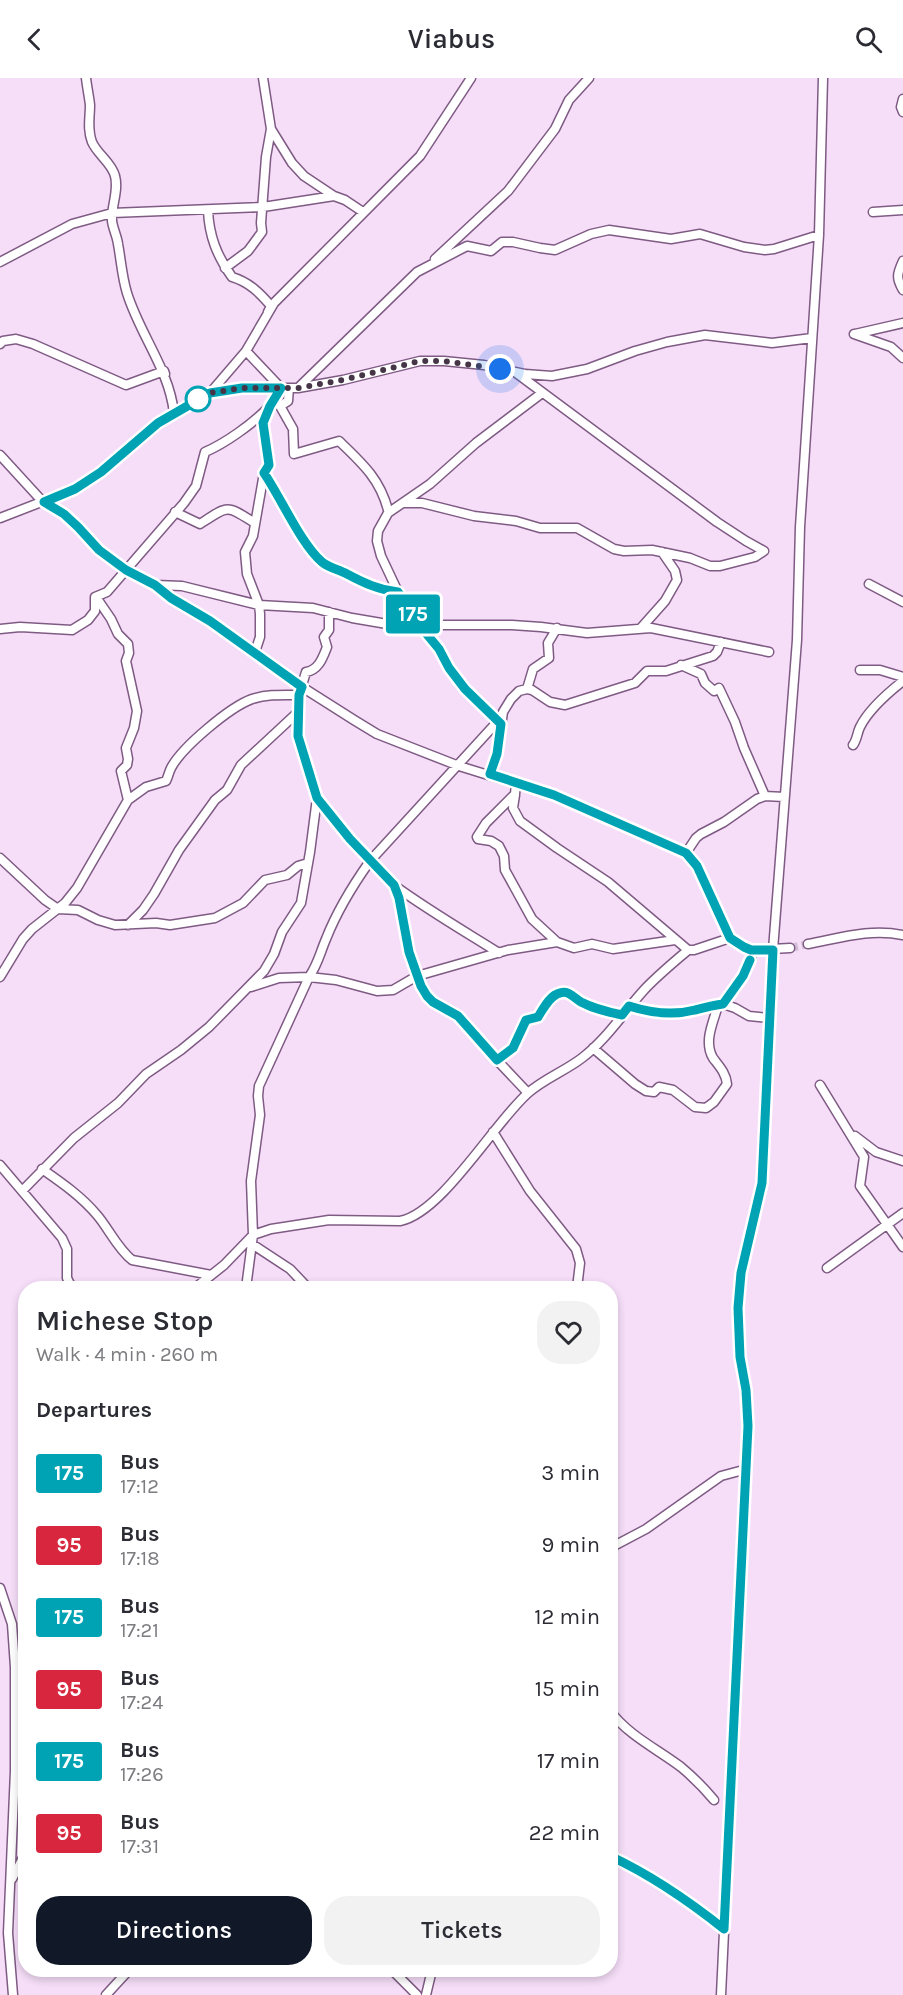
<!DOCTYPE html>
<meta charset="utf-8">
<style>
body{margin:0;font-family:Karla,sans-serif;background:#f2f2f3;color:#2b2b33;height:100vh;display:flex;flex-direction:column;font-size:22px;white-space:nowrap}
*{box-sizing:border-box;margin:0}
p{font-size:20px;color:#7c7c81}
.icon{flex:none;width:33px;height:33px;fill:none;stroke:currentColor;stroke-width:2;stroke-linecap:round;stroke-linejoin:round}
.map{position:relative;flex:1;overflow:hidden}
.drawer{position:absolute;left:18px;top:1203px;width:600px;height:696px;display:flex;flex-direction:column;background:#fff;border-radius:24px;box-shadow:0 3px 9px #0003}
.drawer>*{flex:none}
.badge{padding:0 12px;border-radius:4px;font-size:21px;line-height:39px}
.you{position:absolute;width:30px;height:30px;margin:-15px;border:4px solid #fff;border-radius:50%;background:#1a73e8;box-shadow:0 0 0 9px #1a73e833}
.map>.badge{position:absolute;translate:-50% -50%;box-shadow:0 0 0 3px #fff}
h2{padding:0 18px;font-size:22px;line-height:54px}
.round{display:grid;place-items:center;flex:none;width:63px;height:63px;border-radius:24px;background:#f2f2f3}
.overview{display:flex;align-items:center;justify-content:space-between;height:102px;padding:0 18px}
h1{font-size:28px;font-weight:600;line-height:45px}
.cta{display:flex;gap:12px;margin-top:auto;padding:12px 18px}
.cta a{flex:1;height:69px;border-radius:24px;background:#111827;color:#fff;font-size:24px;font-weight:600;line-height:69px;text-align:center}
.cta a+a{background:#f2f2f3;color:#2b2b33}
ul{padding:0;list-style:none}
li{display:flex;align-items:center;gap:18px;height:72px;padding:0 18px}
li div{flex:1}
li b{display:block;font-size:22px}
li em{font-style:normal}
li .badge{min-width:66px;font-weight:700;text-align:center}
header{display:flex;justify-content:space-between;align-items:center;height:78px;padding:0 18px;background:#fff;font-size:27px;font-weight:600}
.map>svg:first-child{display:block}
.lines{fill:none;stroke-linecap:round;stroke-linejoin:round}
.street-tunnel{stroke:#d3bcd5;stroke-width:8;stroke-dasharray:8 4;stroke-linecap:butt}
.street-casing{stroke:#7f5b84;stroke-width:11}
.street{stroke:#fff;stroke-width:8}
.line-casing{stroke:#fff;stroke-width:14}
.line{stroke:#00a3b4;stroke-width:9}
.walk{stroke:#453547;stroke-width:6;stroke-dasharray:0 10.8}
.stop-dot{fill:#fff;stroke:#00a3b4;stroke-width:3}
</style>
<header><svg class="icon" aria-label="back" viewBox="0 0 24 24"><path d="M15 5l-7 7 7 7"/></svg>Viabus<svg class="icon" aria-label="search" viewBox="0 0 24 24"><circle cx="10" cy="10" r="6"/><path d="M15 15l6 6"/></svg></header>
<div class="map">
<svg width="903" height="1917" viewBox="0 0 903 1917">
<rect width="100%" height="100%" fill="#f6def9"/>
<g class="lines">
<!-- street-tunnel -->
<path class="street-tunnel" d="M 790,870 L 808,866"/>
<defs>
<path id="street" d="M 86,0 C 87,9 89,18 90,27 C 90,40 87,51 92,64 C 97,76 112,85 115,98 C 119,113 111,128 112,143 C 113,151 117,158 118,166 C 121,182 122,199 127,215 C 140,257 169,291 174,335
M 903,21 L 901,29 L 903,34
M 271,51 L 292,85 L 304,98 L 334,118
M 208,132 C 209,158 217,178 232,199 C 249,204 260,215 271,228 L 268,234
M 873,134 L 903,132
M 435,181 L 508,113 L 555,51 L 569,22 L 589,0
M 903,183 C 897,196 896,200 903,212
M 0,184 L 72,146 L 112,135 L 263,129 L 334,118 L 345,122 L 363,134
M 225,190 L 248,173 L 262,154 L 261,145 L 266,79 L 271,51 L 263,0
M 854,256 L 891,269 L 903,280
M 855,256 L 903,245
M 0,266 L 3,263 L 16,261 L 33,266 L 126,307 L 164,293 L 165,296
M 289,310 L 288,323 L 280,328 L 293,351 L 294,376 L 339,363 C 362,385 380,401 388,432
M 298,310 L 417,194 L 467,168 L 491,173 L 502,164 L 513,164 L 540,170 L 555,172 L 591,156 L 609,152 L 671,161 L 700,156 L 744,169 L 765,172 L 774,171 L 819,157
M 210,314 L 241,310 L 298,310 L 343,302 L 420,283 L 444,283 L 484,287 L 525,296 L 552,298 L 587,291 L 635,273 L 667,264 L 705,257 L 772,265 L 812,260
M 0,377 L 43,424 L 64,436 L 78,449 L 99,472 L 126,492 L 155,507 L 171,520 L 210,543 L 302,609 L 354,642 L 377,656 L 459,688 L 553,717 L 686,775 L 697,787 L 730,860 L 744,869 L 754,872 L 790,870
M 264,395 C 281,421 299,464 322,484 C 329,490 338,491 347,496 C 364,505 379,512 398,514
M 405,425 L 422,425 L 474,438 L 516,443 L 540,450 L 577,450 L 614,471 L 624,473 L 652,472 L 690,480 L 710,488 L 720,488 L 755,479 L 764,473 L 746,463 L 717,444 L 515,294
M 175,434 L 200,446 C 229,427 226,427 255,445
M 0,440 L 75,411 L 101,394 L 157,346 L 210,315 L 246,273 L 274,225 L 420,78 L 471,0
M 869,506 L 903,524
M 156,507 L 182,508 L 259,527 L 313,530 L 352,540 L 393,547 L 512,547 L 541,549 L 587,555 L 651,550 L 769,574
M 641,550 L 665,523 L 677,502 L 675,493 L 662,474
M 0,551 L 20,549 L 72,552 L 88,542 L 95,533 L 95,519 L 107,514 L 184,425 L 196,408 L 205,374 C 226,365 252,346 268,330 C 274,324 277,316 281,310 L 246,273
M 255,574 L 260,559 L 260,536 L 259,527 L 247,496 L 245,474 L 253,458 L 264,395 L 269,387 L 263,345 L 269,331
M 681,587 L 701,596 L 705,605 L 714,613 L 719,610 L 735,644 L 744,670 L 765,718
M 860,592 L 880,592 L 903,599
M 527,611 L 533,591 L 549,580 L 548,565 L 557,550
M 501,646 L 465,611 L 449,590 L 439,571 L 420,548 L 398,514 L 381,478 L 377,463 L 378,453 L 388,435 L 430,406 L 476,365 L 542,315
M 853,667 C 857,662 857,655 860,649 C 868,633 889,614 903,603
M 490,696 L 497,676 L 503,634 L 511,621 L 519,613 L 527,611 L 532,612 L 550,624 L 565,627 L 635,605 L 647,593 L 666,593 L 713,578 L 717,574 L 721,564
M 516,706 L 515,716 L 486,745 L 477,759 L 478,761 L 491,763 L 499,768 L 504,778 L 505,792 L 532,841 L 557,864 L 574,870 L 592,866 L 613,871 L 675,862
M 515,717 L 513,730 L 520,743 L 557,770 L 608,804 L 688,872
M 317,720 L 350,761 L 394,807 L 400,820 L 409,874 L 421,908 L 427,918 L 433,924 L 458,937 L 477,961 L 528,1015
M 128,722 L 146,709 L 166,703 C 168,699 169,694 171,690 C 182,669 230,629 252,621 C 267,616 283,617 299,617
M 686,775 L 696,760 L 701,756 L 724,744 L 757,721 L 765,718 L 784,719
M 0,780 L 45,822 L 58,831 L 78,832 L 98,842 L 115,847 L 156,845 L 170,847 L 215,840 L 243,825 L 265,802 L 287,797 L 298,788 L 308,785
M 395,808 C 428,832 464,853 499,875
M 128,847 L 143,832 L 154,816 L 179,772 L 215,722 L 227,712 L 241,687 L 297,635
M 808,866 C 840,860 870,850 903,857
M 0,899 L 23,861 L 32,851 L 65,825 L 77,810 L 128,722 L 121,693 L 127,687 L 128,681 L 126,670 L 134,650 L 137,633 L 126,583 L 129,575 L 128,566 L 118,556 L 111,541 L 96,519
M 251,909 L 279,900 L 309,899 L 336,902 L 377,913 L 393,912 L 417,898 L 508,872 L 557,864
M 723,926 L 743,898 L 754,872
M 629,928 L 658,935 L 676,935 L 723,926 L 735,930 L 749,938 L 770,940
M 593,970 L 635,1006 L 646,1013 L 654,1014 L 659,1009 L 673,1012 L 695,1029 L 706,1030 L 714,1024 L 727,1006 C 726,995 719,988 713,980 C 703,963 714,943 718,927
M 497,983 L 513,970 L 526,942 L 538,939 C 543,931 550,917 560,915 C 568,913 572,918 577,922 C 590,931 607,933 622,937
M 820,1007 L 864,1079 L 860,1108 L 903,1169
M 493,1054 L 530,1113 L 576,1171 L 580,1185 L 577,1210
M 855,1058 L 876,1074 L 903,1083
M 0,1087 L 62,1160 L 67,1171 L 67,1200 L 72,1210
M 42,1091 C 62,1105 81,1118 97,1137 C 109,1151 117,1170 132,1182 L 211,1197
M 22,1113 L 74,1060 L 118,1025 L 146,996 L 181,972 L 209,949 L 264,893 L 274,876 L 282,854 L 301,825 L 310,774 L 317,720 L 298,658 L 299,617 L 306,594 C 319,592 323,579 327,569 L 324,559 L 329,552 L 329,534
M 252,1166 L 290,1191 L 308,1210
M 827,1190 L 903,1135
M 195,1210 L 224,1187 L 253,1157 L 271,1151 L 329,1142 L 400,1143 C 442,1135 494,1045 528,1015 C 544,1001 565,993 582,980 C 606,962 624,934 644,912 C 657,898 673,885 688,872 L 694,872 L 730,860
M 246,1210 L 253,1157 L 251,1103 L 260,1037 L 258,1018 L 259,1008 L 309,899 C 318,886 320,875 326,861 C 337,833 353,807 370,783 L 498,643
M 610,1470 L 646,1451 L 721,1398 L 747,1391
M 0,1510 L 12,1546 L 15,1589 L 15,1693 L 8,1855 L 13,1917
M 610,1633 C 628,1657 657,1671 681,1689 C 693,1699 704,1710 714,1722
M 610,1778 L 630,1787 L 691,1826 L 724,1851
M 12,1801 L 26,1774
M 392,1892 L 417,1917
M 106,1917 L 129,1892
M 426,1917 L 432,1892
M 721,1917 L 748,1348 L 746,1313 L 740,1279 L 738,1230 L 741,1195 L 762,1105 L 773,872 L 797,562 L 800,449 L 819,157 L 823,0"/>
</defs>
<!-- street casing -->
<use href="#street" class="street-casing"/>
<!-- street -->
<use href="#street" class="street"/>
</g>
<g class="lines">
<defs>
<path id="line" d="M 610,1778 C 651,1797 690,1824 724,1851 L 748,1348 L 746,1312 L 740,1279 L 738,1230 L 741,1195 L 762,1105 L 773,872 L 751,872 L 744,869 L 730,860 L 697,788 L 686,775 L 554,717 L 490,696 L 497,676 L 501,646 L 465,611 L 449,590 L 439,571 L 420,548 L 398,514 C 379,512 364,505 347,496 C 338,491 329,490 322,484 C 301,466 281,420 264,395 L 269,387 L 263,345 L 270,328 L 281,310 L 242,310 L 210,315 L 158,345 L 101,394 L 75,411 L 44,424 L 64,436 L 78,449 L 99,472 L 126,492 L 155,507 L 171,520 L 210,543 L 302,609 L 299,617 L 298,658 L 317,720 L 350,761 L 394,807 L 399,820 L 409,874 L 421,908 L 427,918 L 433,924 L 458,938 L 497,982 L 513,970 L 526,942 L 538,939 C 543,931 550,917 560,915 C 569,912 574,920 581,924 C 594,931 608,934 622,937 L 629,928 C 651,935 672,938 695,932 C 705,930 713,927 723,926 L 743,898 L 750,882"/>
</defs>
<!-- line casing -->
<use href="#line" class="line-casing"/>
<!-- line -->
<use href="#line" class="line"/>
<!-- walk -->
<path class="walk" d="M 198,321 L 196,323 L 210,315 L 242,310 L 298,310 L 343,302 L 420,283 L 444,283 L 500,291"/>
</g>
<!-- markers -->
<circle class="stop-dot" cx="198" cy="321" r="12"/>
</svg>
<div class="you" style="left:500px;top:291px"></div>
<b class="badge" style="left:413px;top:536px;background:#00a3b4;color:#fff">175</b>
<section class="drawer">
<div class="overview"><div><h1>Michese Stop</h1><p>Walk · 4 min · 260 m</p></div><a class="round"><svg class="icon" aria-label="heart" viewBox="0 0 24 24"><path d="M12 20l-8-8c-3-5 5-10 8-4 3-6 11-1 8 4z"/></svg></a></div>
<h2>Departures</h2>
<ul>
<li><span class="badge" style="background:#00a3b4;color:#fff">175</span><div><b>Bus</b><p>17:12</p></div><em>3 min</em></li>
<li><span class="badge" style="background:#d7263d;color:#fff">95</span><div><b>Bus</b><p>17:18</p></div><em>9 min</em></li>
<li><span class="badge" style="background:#00a3b4;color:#fff">175</span><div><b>Bus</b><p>17:21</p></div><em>12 min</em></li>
<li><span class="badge" style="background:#d7263d;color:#fff">95</span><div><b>Bus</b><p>17:24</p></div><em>15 min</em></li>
<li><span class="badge" style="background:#00a3b4;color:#fff">175</span><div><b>Bus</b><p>17:26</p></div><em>17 min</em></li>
<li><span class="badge" style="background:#d7263d;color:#fff">95</span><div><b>Bus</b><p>17:31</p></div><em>22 min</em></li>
</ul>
<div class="cta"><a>Directions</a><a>Tickets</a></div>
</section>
</div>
